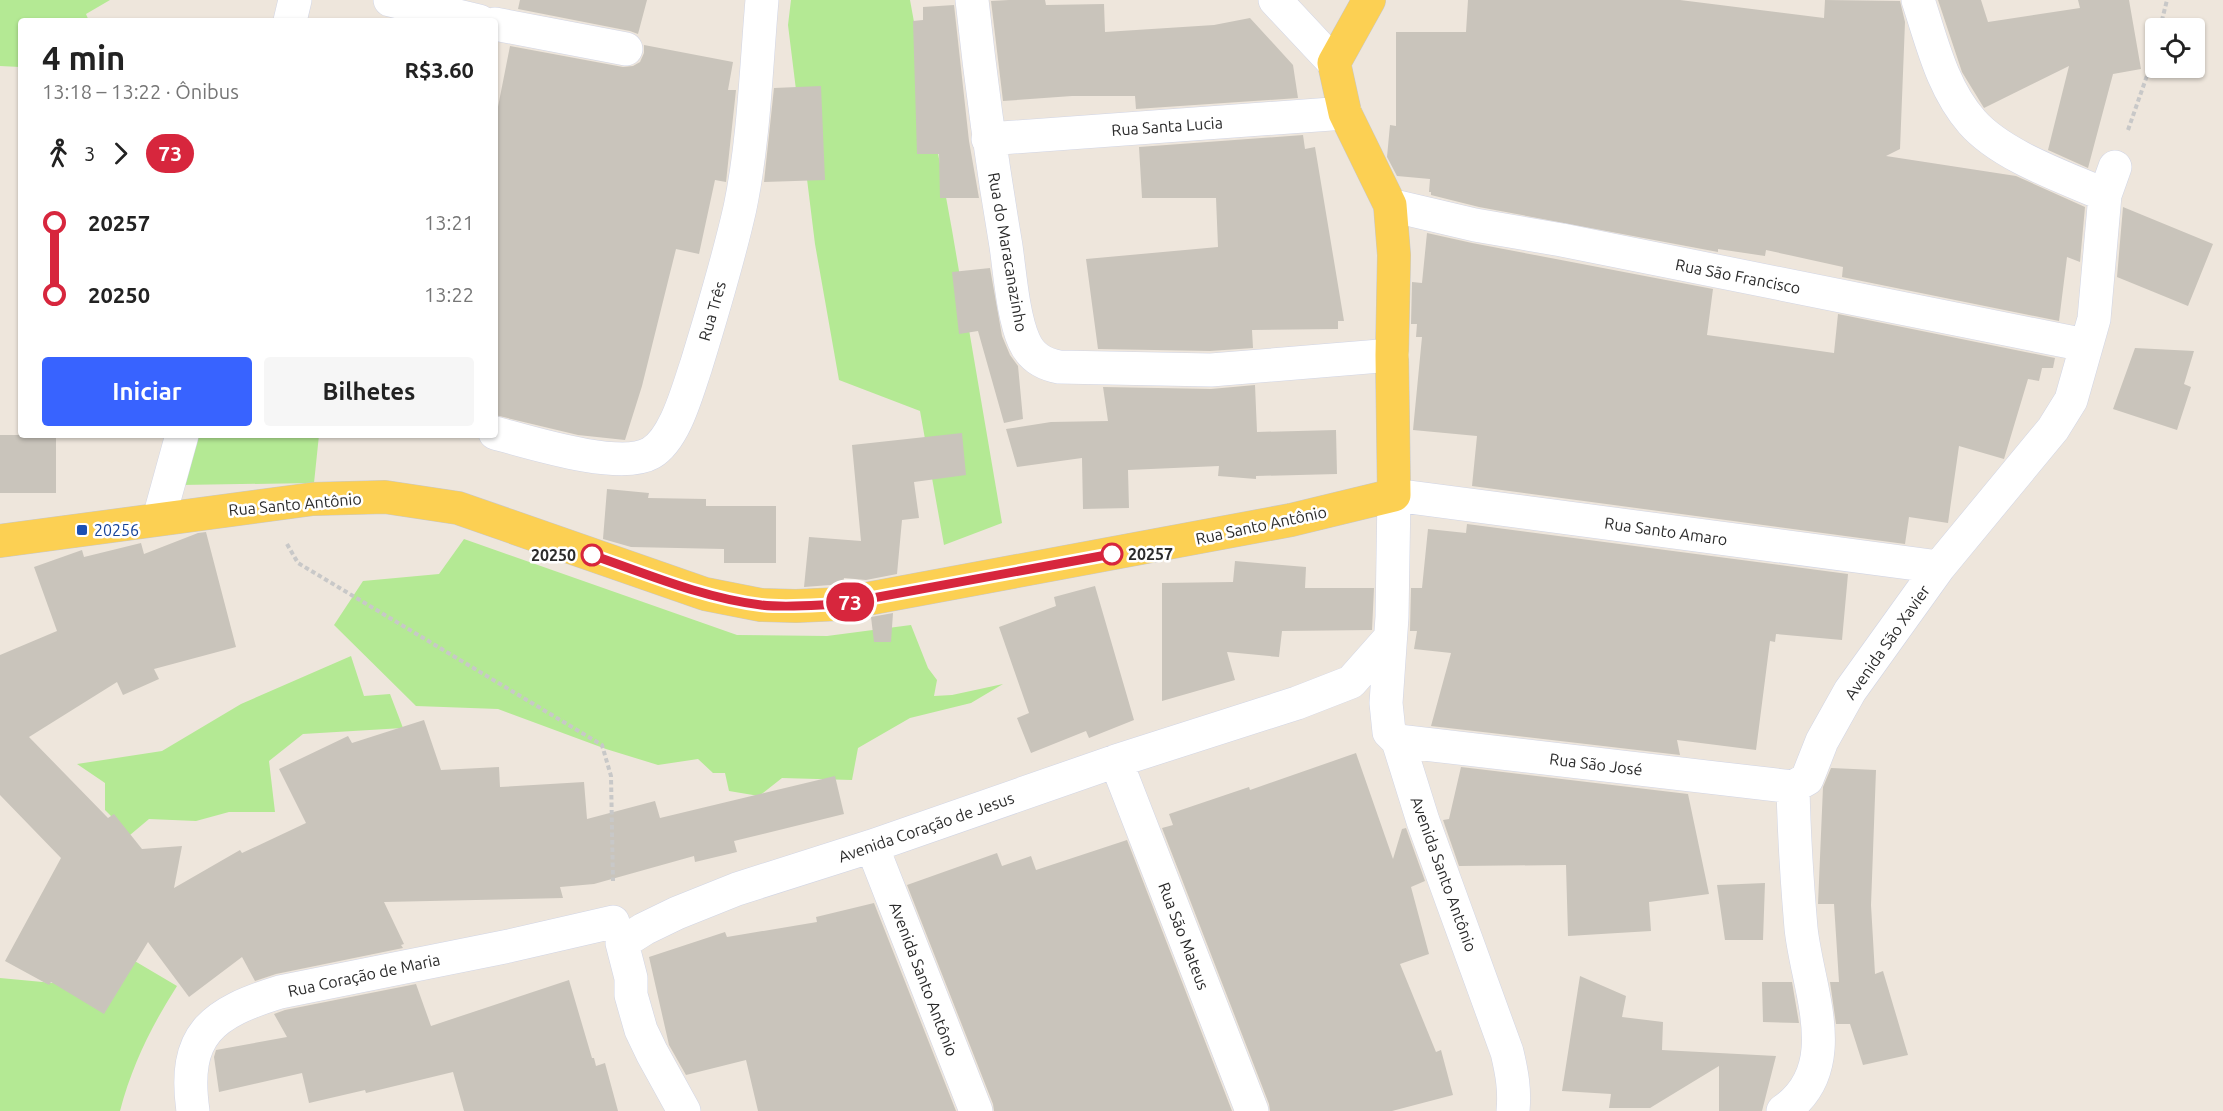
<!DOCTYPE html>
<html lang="pt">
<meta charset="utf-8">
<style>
body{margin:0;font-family:Ubuntu,sans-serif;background:#f6f6f6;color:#222;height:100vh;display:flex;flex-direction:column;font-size:22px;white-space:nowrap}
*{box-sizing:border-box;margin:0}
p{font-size:20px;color:#767676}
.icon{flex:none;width:33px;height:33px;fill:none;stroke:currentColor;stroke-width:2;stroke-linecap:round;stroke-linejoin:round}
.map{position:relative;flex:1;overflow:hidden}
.drawer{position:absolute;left:18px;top:18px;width:480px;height:420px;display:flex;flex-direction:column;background:#fff;border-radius:6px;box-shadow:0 2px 4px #0004}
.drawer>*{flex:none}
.badge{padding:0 12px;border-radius:20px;font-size:21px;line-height:39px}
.controls{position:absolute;left:2145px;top:18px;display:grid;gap:12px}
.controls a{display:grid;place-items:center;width:60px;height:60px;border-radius:6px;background:#fff;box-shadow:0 2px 4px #0004;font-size:30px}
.map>.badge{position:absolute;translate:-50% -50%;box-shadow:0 0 0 3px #fff}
.legs{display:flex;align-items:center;gap:9px;height:66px;padding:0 24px;font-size:20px}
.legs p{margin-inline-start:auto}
.headline{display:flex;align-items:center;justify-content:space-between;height:102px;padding:0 24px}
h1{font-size:33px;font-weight:600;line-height:45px}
.primary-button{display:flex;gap:12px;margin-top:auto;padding:12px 24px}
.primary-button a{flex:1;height:69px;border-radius:6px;background:#3863ff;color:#fff;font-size:24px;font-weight:600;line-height:69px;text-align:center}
.primary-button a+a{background:#f6f6f6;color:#222}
ul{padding:0 24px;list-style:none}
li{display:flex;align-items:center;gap:21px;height:72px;font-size:22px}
li i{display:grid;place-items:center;width:9px;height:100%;margin:0 8px;background:currentColor}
li i::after{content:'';width:15px;height:15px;margin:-8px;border:4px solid;border-radius:50%;background:#fff}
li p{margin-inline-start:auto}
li:first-child i{background:linear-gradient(#0000 50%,currentColor 0)}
li:last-child i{background:linear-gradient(currentColor 50%,#0000 0)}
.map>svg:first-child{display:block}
.green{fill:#b4e994}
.building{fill:#c9c4bb}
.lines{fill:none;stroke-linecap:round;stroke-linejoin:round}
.minor-casing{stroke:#d1d5e5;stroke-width:34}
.major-casing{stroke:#c8c8c8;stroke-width:34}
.path{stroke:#c8c8c8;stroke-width:4;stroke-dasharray:4.5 3;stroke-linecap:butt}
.minor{stroke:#fff;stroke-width:33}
.major{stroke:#fcd053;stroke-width:33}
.line-1-casing{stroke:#fff;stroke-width:14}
.line-1{stroke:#d7263d;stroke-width:9}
.transit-dot{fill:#1a4fb4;stroke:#fff;stroke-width:2}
.stop-1-dot{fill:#fff;stroke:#d7263d;stroke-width:3}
.labels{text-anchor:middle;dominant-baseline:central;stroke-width:5;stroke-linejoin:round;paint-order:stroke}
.street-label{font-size:16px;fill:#2b2b2b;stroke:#fff}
.transit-label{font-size:16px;fill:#164399;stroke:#fff;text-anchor:start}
.stop-label{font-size:16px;font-weight:bold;fill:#2b2b2b;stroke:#fff;text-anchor:start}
</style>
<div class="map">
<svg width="2223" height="1111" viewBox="0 0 2223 1111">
<rect width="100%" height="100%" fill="#eee6dc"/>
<!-- green -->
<path class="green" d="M 0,0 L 110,0 L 86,14 L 89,21 L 21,21 L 21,70 L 20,67 L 0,66 Z
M 791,0 L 910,0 L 952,230 L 1002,523 L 944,545 L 920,411 L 839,380 L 815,244 L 788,25 Z
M 193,435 L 319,435 L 314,483 L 180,485 Z
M 464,539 L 737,635 L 827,636 L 911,625 L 928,668 L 937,680 L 934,696 L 952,695 L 1003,684 L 971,703 L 910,718 L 858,748 L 852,780 L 782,778 L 759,796 L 729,791 L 725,773 L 713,773 L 698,759 L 658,765 L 606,749 L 498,709 L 416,706 L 334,625 L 363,581 L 439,574 Z
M 351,656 L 364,696 L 390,694 L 403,728 L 303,734 L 269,761 L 275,812 L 229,812 L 196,821 L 149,819 L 130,835 L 105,810 L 105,783 L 77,764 L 162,751 L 241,704 Z
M 133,960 L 177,986 C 152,1025 132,1065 120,1111 L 0,1111 L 0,978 L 64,984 Z"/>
<!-- building -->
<path class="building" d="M 520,0 L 647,0 L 638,34 L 630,31 L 518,9 Z
M 1009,0 L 1045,0 L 1046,5 L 1104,4 L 1105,32 L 1214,25 L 1250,18 L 1293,65 L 1298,98 L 1136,109 L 1135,96 L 1072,96 L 1003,101 L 991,1 Z
M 1468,0 L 1680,0 L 1824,18 L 1825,0 L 1900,1 L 1905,22 L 1900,149 L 1886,156 L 2016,176 L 2085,207 L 2080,262 L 2067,257 L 2059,321 L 1842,277 L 1843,267 L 1766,250 L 1765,256 L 1718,249 L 1718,252 L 1479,207 L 1431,195 L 1431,192 L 1429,192 L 1430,179 L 1397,176 L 1387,157 L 1390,125 L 1396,126 L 1396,32 L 1466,32 Z
M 1938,0 L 1981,0 L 1988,22 L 2080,8 L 2078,0 L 2129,0 L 2141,69 L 2113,74 L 2088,168 L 2048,150 L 2069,66 L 1984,108 L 1962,72 Z
M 954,5 L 969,141 L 979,198 L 940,198 L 939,154 L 917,154 L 913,21 L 923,20 L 923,7 Z
M 644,45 L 733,62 L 728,90 L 736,90 L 726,182 L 715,180 L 699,254 L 676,249 L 642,386 L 625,440 L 578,435 L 495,415 L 495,122 L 510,46 L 623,67 L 633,66 L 640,62 L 644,53 Z
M 821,86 L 825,180 L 764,182 L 774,88 Z
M 1303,135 L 1305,149 L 1315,147 L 1344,321 L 1338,321 L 1338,329 L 1252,330 L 1253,348 L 1210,351 L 1098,349 L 1086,259 L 1218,247 L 1216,198 L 1142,198 L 1139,147 Z
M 2123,207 L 2213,244 L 2188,306 L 2117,277 Z
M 1427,233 L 1472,243 L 1713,289 L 1707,335 L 1834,353 L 1838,314 L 2055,358 L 2053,368 L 2042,368 L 2039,381 L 2028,379 L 2004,459 L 1959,446 L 1948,523 L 1909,517 L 1905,544 L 1472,486 L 1477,436 L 1413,430 L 1422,337 L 1416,337 L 1417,324 L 1411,324 L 1412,282 L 1422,283 Z
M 990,268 L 1002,336 L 1010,355 L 1018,366 L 1023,419 L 1004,423 L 978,331 L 959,334 L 952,272 Z
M 2135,348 L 2194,351 L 2184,384 L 2191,387 L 2177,430 L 2113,409 Z
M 1255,385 L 1257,432 L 1336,430 L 1337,474 L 1256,476 L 1256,479 L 1218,476 L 1219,466 L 1128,470 L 1129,508 L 1083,509 L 1082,458 L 1017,467 L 1006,429 L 1051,422 L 1108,421 L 1103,387 L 1211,389 Z
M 962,433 L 966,475 L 914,482 L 919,518 L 902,520 L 897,574 L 866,580 L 844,578 L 843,584 L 804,587 L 809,537 L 861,541 L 852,445 Z
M 0,435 L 56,435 L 56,493 L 0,493 Z
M 607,489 L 649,493 L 648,498 L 706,499 L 706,506 L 776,506 L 776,563 L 724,563 L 724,549 L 631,547 L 603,539 Z
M 1467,524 L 1848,574 L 1842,640 L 1776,634 L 1775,642 L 1770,641 L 1756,750 L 1677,740 L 1680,755 L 1431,726 L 1451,653 L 1414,649 L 1417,631 L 1410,631 L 1411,588 L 1422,588 L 1428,529 L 1466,533 Z
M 206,532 L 236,647 L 154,669 L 159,679 L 123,695 L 117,682 L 29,737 L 108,818 L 114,814 L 142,849 L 182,846 L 174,888 L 240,850 L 242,853 L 306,823 L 279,769 L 348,736 L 352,743 L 424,720 L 441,770 L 499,767 L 500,787 L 584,782 L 587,819 L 655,801 L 660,818 L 835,776 L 844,814 L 734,841 L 737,852 L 695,862 L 694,856 L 594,884 L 560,887 L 563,898 L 384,902 L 404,944 L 401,945 L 403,948 L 276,974 L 255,981 L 242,957 L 189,997 L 148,942 L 104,1014 L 51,982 L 49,985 L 5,961 L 61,858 L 0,795 L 0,655 L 57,631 L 34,567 L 82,550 L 84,557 L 141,543 L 144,554 L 198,533 Z
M 1235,561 L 1306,567 L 1305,588 L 1374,588 L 1372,630 L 1282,631 L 1279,657 L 1227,652 L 1235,680 L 1162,701 L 1162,583 L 1233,582 Z
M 1095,586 L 1134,720 L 1089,738 L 1086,731 L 1031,753 L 1017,718 L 1029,713 L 999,627 L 1056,606 L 1054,597 Z
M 893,613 L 891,642 L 874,642 L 871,617 Z
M 1356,753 L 1393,859 L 1402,829 L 1406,828 L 1425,881 L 1411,887 L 1429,954 L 1400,964 L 1436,1052 L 1441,1050 L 1453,1095 L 1392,1111 L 1270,1111 L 1269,1104 L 1162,828 L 1173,825 L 1169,814 L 1249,787 L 1250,790 Z
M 1461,767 L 1688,794 L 1709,894 L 1649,902 L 1651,931 L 1568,936 L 1566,865 L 1459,866 L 1443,820 L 1449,819 Z
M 1831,768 L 1876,770 L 1871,905 L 1875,974 L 1883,971 L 1908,1055 L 1863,1065 L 1850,1024 L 1836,1024 L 1830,982 L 1839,982 L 1834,904 L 1818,904 L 1823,787 Z
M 1127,840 L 1232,1111 L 994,1111 L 993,1104 L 907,885 L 997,853 L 1002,866 L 1031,856 L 1036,870 Z
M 1765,883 L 1763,940 L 1725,940 L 1717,885 Z
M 874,903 L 956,1111 L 758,1111 L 746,1060 L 686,1075 L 669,1045 L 649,957 L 725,932 L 727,937 L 817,922 L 816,917 Z
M 1580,976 L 1626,996 L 1622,1017 L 1663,1022 L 1662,1050 L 1776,1056 L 1762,1111 L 1719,1111 L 1719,1066 L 1650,1108 L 1609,1108 L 1611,1094 L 1562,1091 Z
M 569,980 L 592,1058 L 594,1058 L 596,1066 L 605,1063 L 618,1111 L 464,1111 L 453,1072 L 366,1093 L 365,1090 L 309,1103 L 302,1073 L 219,1092 L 214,1057 L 216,1050 L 287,1037 L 274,1014 L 285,1010 L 416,984 L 431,1026 Z
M 1762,982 L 1792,982 L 1799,1023 L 1763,1022 Z"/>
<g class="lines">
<defs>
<path id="minor" d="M 390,0 L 479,21
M 972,0 C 981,83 992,164 1006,246 C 1010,274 1013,316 1024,341 C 1031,357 1043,364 1059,367 L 1211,370 L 1392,355
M 1275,0 L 1334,63
M 1918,0 C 1932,42 1942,88 1972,122 C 2002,156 2064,177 2105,195
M 290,21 L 295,0
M 495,24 L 626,49
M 988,139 L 1345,113
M 1390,205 L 1475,225 L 1562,240 L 2085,345
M 495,433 C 529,442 620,471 651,453 C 675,439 687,392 696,366 C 712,314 728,261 740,208 C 754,140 756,69 762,0
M 159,518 L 182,435
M 1398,741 L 1793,787
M 1116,761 L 1252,1111
M 872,846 L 976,1111
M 193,1111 C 182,1034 212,1013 280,992 L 509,946 L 613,922
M 684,1111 L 652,1053 L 641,1030 L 631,995 L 631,978 L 622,943 L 644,929 L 677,913 L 737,889 L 872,846 L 1116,761 L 1297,703 L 1351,682 L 1390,638
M 1513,1111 C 1515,1090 1512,1073 1507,1052 L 1423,821 L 1398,741 L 1389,732 L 1386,703 L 1392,617 L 1394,495 L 1939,567
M 1783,1111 C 1846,1068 1807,988 1801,928 C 1797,881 1794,834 1793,787 L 1807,779 L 1822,741 L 1850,691 L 1939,567 L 2053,429 L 2071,400 L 2094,319 L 2105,195 L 2115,167"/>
<path id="major" d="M 0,541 L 313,499 L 385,497 L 458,508 L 705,594 L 761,605 L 796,606 L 840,604 L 1291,520 L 1394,495 L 1392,355 L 1394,255 L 1390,205 L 1345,113 L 1334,63 L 1369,0"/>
</defs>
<!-- minor casing -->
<use href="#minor" class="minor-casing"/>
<!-- major casing -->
<use href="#major" class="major-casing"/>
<!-- path -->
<path class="path" d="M 2160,28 L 2167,0
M 2128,130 L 2156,50
M 287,544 L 298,563 L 602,745 L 611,776 L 613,881"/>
<!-- minor -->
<use href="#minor" class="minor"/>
<!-- major -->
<use href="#major" class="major"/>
</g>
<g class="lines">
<defs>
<path id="line-1" d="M 592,555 C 647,574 703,598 761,605 C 788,608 814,605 840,604 L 1112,554"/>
</defs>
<!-- line-1 casing -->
<use href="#line-1" class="line-1-casing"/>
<!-- line-1 -->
<use href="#line-1" class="line-1"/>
</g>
<!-- markers -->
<rect class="transit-dot" x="76" y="524" width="12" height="12" rx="3"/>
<g class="stop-1-dot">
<circle cx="1112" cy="554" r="10"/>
<circle cx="592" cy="555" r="10"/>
</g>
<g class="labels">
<!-- street labels -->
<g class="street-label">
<text transform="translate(1167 126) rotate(-4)">Rua Santa Lucia</text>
<text transform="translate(1008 252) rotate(80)">Rua do Maracanazinho</text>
<text transform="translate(1738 276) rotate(11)">Rua São Francisco</text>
<text transform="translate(712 311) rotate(-74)">Rua Três</text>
<text transform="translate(295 504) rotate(-5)">Rua Santo Antônio</text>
<text transform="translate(1261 525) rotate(-12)">Rua Santo Antônio</text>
<text transform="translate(1666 531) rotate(8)">Rua Santo Amaro</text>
<text transform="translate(1887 642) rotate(-55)">Avenida São Xavier</text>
<text transform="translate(1596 764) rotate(7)">Rua São José</text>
<text transform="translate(926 827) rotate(-19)">Avenida Coração de Jesus</text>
<text transform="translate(1444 874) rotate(70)">Avenida Santo Antônio</text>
<text transform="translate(1184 936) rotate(69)">Rua São Mateus</text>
<text transform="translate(364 975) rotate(-12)">Rua Coração de Maria</text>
<text transform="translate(924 979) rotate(69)">Avenida Santo Antônio</text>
</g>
<!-- transit labels -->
<g class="transit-label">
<text x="94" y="530">20256</text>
</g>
<!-- stop labels -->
<g class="stop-label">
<text x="1128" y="554">20257</text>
<text x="576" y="555" text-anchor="end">20250</text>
</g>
</g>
</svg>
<div class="controls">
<a><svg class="icon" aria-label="locate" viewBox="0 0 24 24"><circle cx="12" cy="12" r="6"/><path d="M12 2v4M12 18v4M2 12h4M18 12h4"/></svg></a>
</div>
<b class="badge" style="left:850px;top:602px;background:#d7263d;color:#fff">73</b>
<section class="drawer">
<div class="headline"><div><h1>4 min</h1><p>13:18 – 13:22 · Ônibus</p></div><b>R$3.60</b></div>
<div class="legs"><svg class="icon" aria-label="walk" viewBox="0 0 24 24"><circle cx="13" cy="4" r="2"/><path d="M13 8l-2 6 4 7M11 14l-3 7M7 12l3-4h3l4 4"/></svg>3<svg class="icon" aria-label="forward" viewBox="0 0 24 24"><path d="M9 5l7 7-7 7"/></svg><b class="badge" style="background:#d7263d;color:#fff">73</b></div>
<ul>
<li><i style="color:#d7263d"></i><b>20257</b><p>13:21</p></li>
<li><i style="color:#d7263d"></i><b>20250</b><p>13:22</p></li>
</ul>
<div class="primary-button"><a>Iniciar</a><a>Bilhetes</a></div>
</section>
</div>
